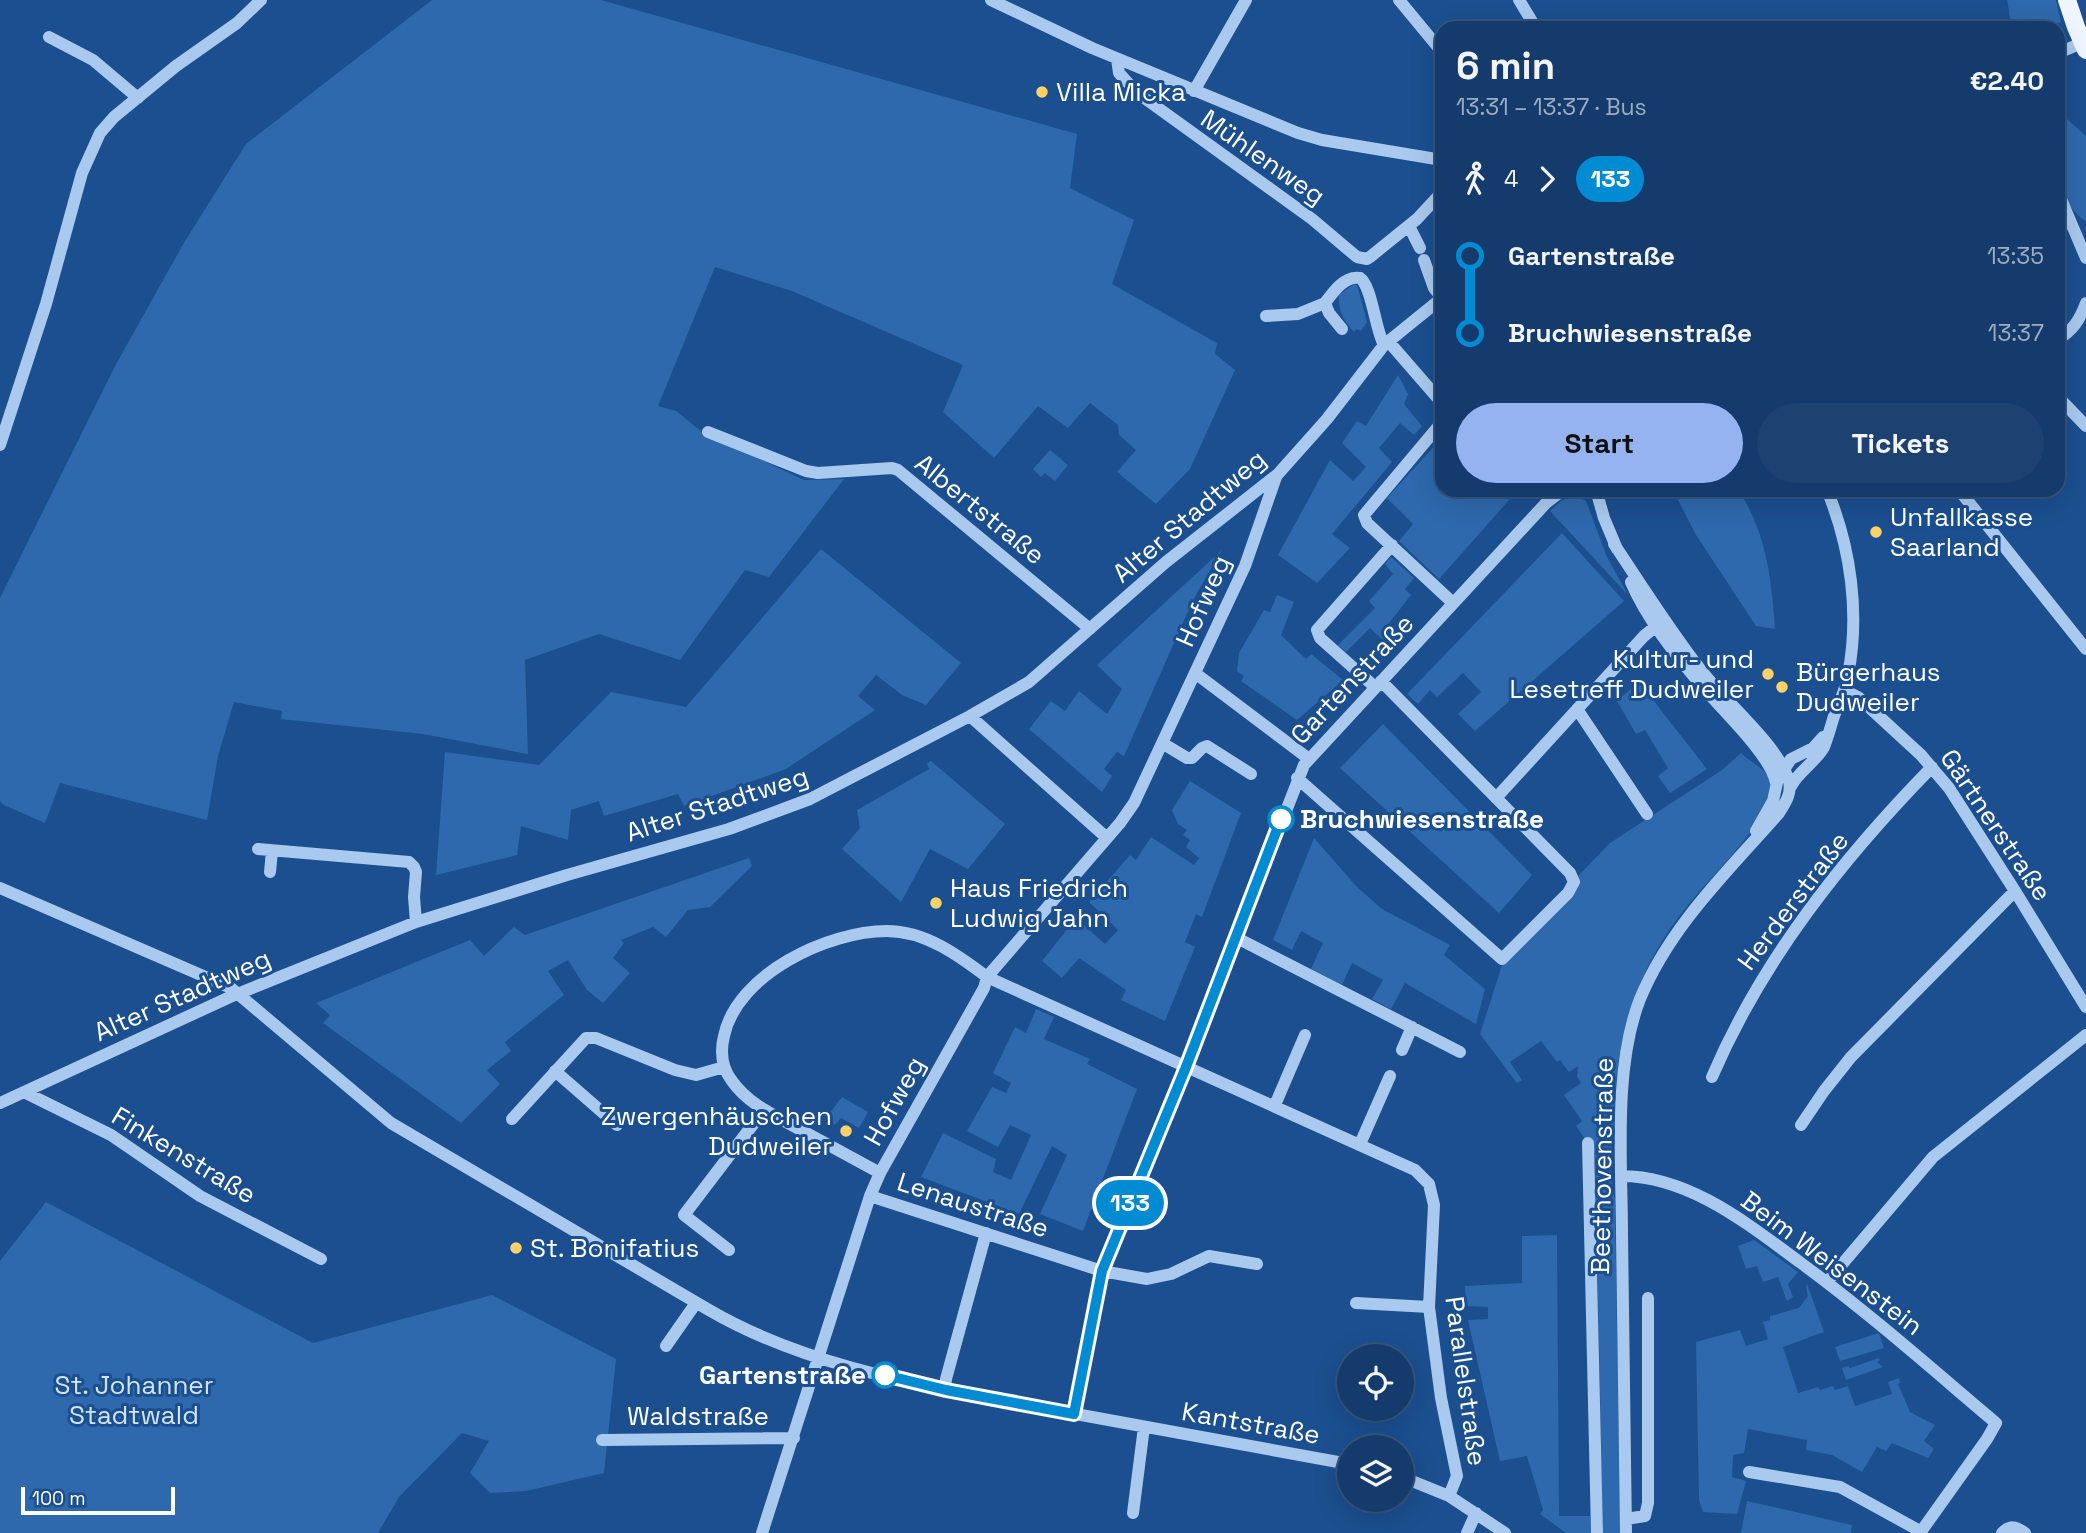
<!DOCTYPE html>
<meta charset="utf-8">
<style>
body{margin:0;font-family:"Space Grotesk",sans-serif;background:#1d4271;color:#f1f3f6;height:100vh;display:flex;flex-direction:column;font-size:26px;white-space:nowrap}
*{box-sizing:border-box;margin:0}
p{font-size:23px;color:#9dadc1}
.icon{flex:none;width:38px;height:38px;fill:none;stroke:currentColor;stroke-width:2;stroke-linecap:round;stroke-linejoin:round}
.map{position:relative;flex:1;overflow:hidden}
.sheet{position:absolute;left:1435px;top:21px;width:630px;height:476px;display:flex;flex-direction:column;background:#143b6b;border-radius:21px;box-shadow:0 7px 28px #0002,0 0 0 2px #33557e}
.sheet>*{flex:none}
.badge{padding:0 14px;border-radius:23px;font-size:24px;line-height:46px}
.buttons{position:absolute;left:1337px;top:1344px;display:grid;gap:14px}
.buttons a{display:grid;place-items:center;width:77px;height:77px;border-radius:50%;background:#143b6b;box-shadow:0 7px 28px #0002,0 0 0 2px #33557e;font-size:35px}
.scale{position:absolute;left:21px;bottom:18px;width:154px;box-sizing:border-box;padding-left:7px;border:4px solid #fff;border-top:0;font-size:19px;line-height:24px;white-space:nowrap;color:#fff;-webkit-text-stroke:5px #1b4f8f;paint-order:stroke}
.map>.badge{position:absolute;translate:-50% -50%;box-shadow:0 0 0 4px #fff}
.legs{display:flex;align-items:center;gap:10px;height:77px;padding:0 21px;font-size:23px}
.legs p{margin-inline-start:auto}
.headline{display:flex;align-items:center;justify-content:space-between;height:119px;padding:0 21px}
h1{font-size:38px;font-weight:700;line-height:52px}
.cta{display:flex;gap:14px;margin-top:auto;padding:14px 21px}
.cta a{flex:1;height:80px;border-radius:42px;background:#95b2f1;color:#111;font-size:28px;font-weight:700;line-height:80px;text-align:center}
.cta a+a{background:#1d4271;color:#f1f3f6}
ul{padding:0 21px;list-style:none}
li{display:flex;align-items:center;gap:24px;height:77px;font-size:26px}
li i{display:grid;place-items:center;width:10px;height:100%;margin:0 9px;background:currentColor}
li i::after{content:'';width:18px;height:18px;margin:-9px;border:5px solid;border-radius:50%;background:#143b6b}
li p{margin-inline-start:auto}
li:first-child i{background:linear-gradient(#0000 50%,currentColor 0)}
li:last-child i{background:linear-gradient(currentColor 50%,#0000 0)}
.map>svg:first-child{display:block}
.green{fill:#2e69ad}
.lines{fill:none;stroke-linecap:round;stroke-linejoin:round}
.minor{stroke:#a9c9ee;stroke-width:12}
.major{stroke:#f0f6ff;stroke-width:18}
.line-1-casing{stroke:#fff;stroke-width:16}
.line-1{stroke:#008bd2;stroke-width:10}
.poi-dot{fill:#ffd166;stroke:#1b4f8f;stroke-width:2.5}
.stop-1-dot{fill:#fff;stroke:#008bd2;stroke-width:3.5}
.labels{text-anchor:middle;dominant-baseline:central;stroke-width:6;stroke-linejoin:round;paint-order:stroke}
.poi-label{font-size:26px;fill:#fff;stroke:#1b4f8f;text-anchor:start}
.street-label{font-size:26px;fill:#fff;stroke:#1b4f8f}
.stop-label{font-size:26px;font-weight:bold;fill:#fff;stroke:#1b4f8f;text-anchor:start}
.park-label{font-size:26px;fill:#cfe3fa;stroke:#1b4f8f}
</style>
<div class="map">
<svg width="2086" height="1533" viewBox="0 0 2086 1533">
<rect width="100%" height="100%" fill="#1b4f8f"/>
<!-- green -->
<path class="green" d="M 432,0 L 601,0 L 1077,134 L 1070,188 L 1134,220 L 1112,284 L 1217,343 L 1215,354 L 1235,370 L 1190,469 L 1156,504 L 1117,472 L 1136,450 L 1119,435 L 1118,425 L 1090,403 L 1068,428 L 1038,406 L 994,458 L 943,412 L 963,365 L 792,291 L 715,267 L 658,406 L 676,411 L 702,432 L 804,480 L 844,479 L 769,577 L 745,570 L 680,660 L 599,634 L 525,660 L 528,754 L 423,734 L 281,719 L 282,711 L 234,702 L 218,756 L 207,820 L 60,783 L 45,823 L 4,805 L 0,801 L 0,598 L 115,366 L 185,241 L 246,144 Z
M 2007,0 L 2056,0 L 2061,22 L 2045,28 L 2012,28 Z
M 2058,111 L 2086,136 L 2086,221 C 2051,200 2058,147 2058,111 Z
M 1354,284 L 1357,285 L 1367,322 L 1361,331 L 1357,329 L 1354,332 C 1344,321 1338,311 1339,295 Z
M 1398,375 L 1408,394 L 1404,404 L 1422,426 L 1414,435 L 1400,423 L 1379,448 L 1392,462 L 1332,534 L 1350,548 L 1317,583 L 1278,555 L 1330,460 L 1353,481 L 1366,467 L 1342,443 L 1357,421 L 1366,426 Z
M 1437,443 L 1442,448 L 1442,490 L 1518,490 L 1439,579 L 1399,541 L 1413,524 L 1387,498 Z
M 1050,450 L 1068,465 L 1055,481 L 1045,473 L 1041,477 L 1033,469 Z
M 1673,490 L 1738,490 C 1766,530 1772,582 1775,629 L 1756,626 L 1696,535 Z
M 1576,496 L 1586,501 L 1607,557 L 1628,595 L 1550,511 L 1562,500 Z
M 1562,533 L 1624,601 L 1475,731 L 1458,714 L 1481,692 L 1463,673 L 1437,697 L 1430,690 L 1418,704 L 1407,694 Z
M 821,549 L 961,663 L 926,705 L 902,695 L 876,675 L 858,696 L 875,710 L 786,769 L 684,806 L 678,794 L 604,816 L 599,801 L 571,810 L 568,840 L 521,826 L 517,855 L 436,875 L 445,752 L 539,765 L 611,692 L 686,707 Z
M 1222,550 L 1193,600 L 1124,756 L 1117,752 L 1104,769 L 1112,776 L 1102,792 L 1029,729 L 1051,701 L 1065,711 L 1079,691 L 1107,714 L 1122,689 L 1097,665 Z
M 1391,557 L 1414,578 L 1405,589 L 1411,595 L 1389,623 L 1394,628 L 1385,642 L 1370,628 L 1346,652 L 1338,645 L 1375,608 L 1369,601 L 1393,574 L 1385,564 Z
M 1277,595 L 1294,602 L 1281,635 L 1306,659 L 1311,654 L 1343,680 L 1297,720 L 1241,681 L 1244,676 L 1237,671 L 1239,653 L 1264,610 L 1270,612 Z
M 1639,682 L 1707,769 L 1670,793 L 1658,776 L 1668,768 L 1645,730 L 1636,734 L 1617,701 Z
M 1383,724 L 1532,875 L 1499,913 L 1340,768 Z
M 1741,753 C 1758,769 1768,766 1772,791 C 1765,806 1759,821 1749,834 C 1728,862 1702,887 1680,915 C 1633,978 1615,1043 1614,1120 C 1613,1147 1607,1172 1615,1199 L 1620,1533 L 1603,1533 L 1595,1154 L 1576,1126 L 1582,1121 L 1564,1095 L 1581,1083 L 1577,1076 L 1578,1066 L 1569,1072 L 1560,1060 L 1557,1062 L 1541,1041 L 1510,1062 L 1522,1080 L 1517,1083 L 1480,1034 L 1502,965 L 1579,879 L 1578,876 L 1610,843 L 1722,770 Z
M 931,761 L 1005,824 L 968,869 L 930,849 L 901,902 L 842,849 L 860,828 L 857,810 L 929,769 L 927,763 Z
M 1190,781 L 1241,813 L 1202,917 L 1196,914 L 1185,942 L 1195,947 L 1165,1021 L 1121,1000 L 1126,990 L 1079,958 L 1062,978 L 1042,961 L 1076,918 L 1105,944 L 1118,930 L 1089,902 L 1130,855 L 1136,860 L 1151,837 L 1194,865 L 1199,858 L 1186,847 L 1190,840 L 1183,835 L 1187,830 L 1178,824 L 1172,810 Z
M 1314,838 L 1357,887 L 1382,909 L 1450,945 L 1444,955 L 1485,989 L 1476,1024 L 1405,983 L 1391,1009 L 1372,999 L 1383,980 L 1352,963 L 1342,985 L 1311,969 L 1323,943 L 1301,931 L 1292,950 L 1273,940 Z
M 749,858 L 752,866 L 710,907 L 688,910 L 666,937 L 653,927 L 621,940 L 624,943 L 613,958 L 630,973 L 603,1003 L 587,990 L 568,960 L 548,971 L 564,995 L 505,1042 L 511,1051 L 487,1070 L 500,1084 L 461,1123 L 323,1023 L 330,1015 L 316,1003 L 470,940 L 484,956 L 514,927 L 525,935 Z
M 1036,1009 L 1054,1017 L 1044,1039 L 1090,1059 L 1087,1064 L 1137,1089 L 1083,1231 L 1040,1214 L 1067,1155 L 1052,1146 L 1019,1214 L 921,1177 L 943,1133 L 996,1159 L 993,1172 L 1011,1180 L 1031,1135 L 1010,1125 L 998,1147 L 967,1131 L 992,1087 L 1006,1093 L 1011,1083 L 993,1073 L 1015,1027 L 1026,1033 Z
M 842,1097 L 868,1112 L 859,1128 L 841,1118 L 835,1125 L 826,1118 Z
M 46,1202 L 313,1343 L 492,1295 L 616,1359 L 604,1473 L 526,1491 L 490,1493 L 470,1473 L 489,1441 L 462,1433 L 399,1497 L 378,1533 L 0,1533 L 0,1261 Z
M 1557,1235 L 1559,1516 L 1590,1516 L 1591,1533 L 1566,1533 L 1540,1514 L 1543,1510 L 1527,1456 L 1500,1461 L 1468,1320 L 1488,1319 L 1488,1307 L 1466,1306 L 1465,1286 L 1522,1283 L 1522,1236 Z
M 1754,1240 L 1798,1272 L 1788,1284 L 1793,1297 L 1787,1301 L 1778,1277 L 1763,1282 L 1757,1266 L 1746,1269 L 1738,1246 Z
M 1807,1284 L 1824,1332 L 1783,1347 L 1798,1393 L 1818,1387 L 1820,1390 L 1833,1386 L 1835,1390 L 1848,1386 L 1855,1406 L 1892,1394 L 1888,1382 L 1899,1378 L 1900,1383 L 1898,1384 L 1910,1412 L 1935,1425 L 1924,1441 L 1934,1449 L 1928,1458 L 1892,1443 L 1886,1451 L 1877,1447 L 1862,1472 L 1832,1455 L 1806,1450 L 1807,1440 L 1748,1429 L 1744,1453 L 1733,1455 L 1732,1477 L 1746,1481 L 1737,1514 L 1703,1512 L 1699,1500 L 1696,1342 L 1740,1330 L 1746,1346 L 1768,1339 L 1763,1322 L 1770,1320 L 1770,1316 L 1799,1308 L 1808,1296 L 1806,1287 Z
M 1879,1333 L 1884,1348 L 1840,1361 L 1835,1347 Z
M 1879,1358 L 1880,1360 L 1877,1362 L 1883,1367 L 1846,1380 L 1842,1368 L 1848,1366 L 1850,1368 Z
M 1747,1501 L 1852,1525 L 1851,1533 L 1741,1533 Z"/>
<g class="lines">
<!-- minor -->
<path class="minor" d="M 991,0 L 1092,48 L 1298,133 L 1322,140 L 1442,160
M 1399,0 L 1442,52
M 1519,0 L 1536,28
M 49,37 L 93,60 L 138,98
M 2058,53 L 2082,43
M 1117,59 L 1119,73 L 1136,92 L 1312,219 L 1357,257 L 1367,259 L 1370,257 L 1417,219 L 1442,192
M 1194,91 L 1246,0
M 2058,192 L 2086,258
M 1409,226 L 1420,248
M 1424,260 L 1434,288 L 1442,298
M 1266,316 L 1298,314 L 1325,303
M 1342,329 L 1329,313 L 1325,303 C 1333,292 1345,275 1360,278 C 1372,286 1375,329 1384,345
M 2058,339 C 2073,331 2080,319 2086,303
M 1389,342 L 1442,403
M 2058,397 L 2086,426
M 1442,422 L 1364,515 L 1367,523 L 1453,603
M 708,432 L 806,471 L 818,473 L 892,468 L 898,470 L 1090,629
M 0,445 L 46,304 L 82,173 L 100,133 L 114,117 L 176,66 L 237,23 L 261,0
M 1596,490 L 1604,518 L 1617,549
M 1959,490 L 2086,649
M 1614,544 C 1642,586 1669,629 1700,669 C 1725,702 1774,741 1788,778 C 1793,792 1786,802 1779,813 C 1728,871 1670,926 1640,999 C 1613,1068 1622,1162 1622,1236 C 1623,1335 1624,1434 1626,1533
M 1631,582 C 1647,619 1675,654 1701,685 C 1720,708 1771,755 1776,783
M 1195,673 L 1309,759
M 1375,687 L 1320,638 L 1317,630 L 1392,545
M 1844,690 L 1858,697 L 1921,755 L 1949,788 L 2015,891 L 2086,1007
M 1577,709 L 1647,814
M 970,716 L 1107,838
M 1162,743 L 1187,758 L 1192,758 L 1202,748 L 1207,746 L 1251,774
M 1297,778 L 1502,959 L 1568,893 L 1574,882 L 1570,873 L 1381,681
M 1790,788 C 1798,771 1815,763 1824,747 C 1828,737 1831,726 1834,716 C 1839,703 1846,689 1848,675 C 1860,614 1851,548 1827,490
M 1496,798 L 1644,636 L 1660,623
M 1756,831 L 1773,801 L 1778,778 L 1791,759 L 1813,748 L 1823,737
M 258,849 L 409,862 L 414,867 L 416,872 L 414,897 L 416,922
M 270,872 L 272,851
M 0,888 L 231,988 L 391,1123 L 709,1310 C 807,1367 922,1385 1032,1406 C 1137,1426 1243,1445 1349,1464
M 1235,937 L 1460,1052
M 1402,1050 L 1412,1027
M 555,1071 L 617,1125
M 1712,1077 C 1762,960 1843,858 1932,767
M 24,1092 L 111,1135 L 200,1196 L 321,1259
M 0,1103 L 230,997 L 416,922 L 567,875 L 729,829 L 810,799 L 970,716 L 1029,682 L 1166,562 L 1278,474 L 1327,419 L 1384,345 L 1442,298
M 1275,1105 L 1305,1035
M 512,1119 L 586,1038 L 596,1038 L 675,1070 L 696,1075 L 724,1067
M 1801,1125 L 1824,1091 L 1851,1057 L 2015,891
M 1588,1143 L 1597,1533
M 1360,1144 L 1390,1076
M 880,1173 C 854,1159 827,1144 801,1130 C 776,1116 749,1105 732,1081 C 722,1068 720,1052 724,1036 C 737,974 828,931 887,931 C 925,931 958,955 987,977 L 1415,1170 L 1429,1184 L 1434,1205 L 1429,1307 L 1441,1398 L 1457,1476 L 1449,1496
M 1621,1176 C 1690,1176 1749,1225 1801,1263 C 1869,1313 1932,1369 1996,1423 L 1987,1439 L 1920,1533
M 870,1196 L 1102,1271 L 1147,1279 L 1171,1274 L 1209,1256 L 1257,1264
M 729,1250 L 684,1215 L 764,1110
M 1827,1282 L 1933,1157 L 2086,1035
M 1356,1303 L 1429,1307
M 666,1346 L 696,1303
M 945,1389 L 946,1379 L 986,1233
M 1074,1414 L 1102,1271 L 1186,1067 L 1304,765 L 1546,503 L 1563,490
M 602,1440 L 794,1438
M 1749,1472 L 1840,1487 L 1920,1531
M 1402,1477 L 1449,1496 L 1505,1533
M 1133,1513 L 1144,1427
M 1626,1519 L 1645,1516 L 1648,1503 L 1648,1298
M 762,1533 L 870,1196 L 880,1173 L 984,988 L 987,977 L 1120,823 L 1134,803 L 1245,566 L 1276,477
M 1467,1533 L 1476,1513
M 2002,1533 C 2010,1525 2016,1526 2025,1533"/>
<!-- major -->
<path class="major" d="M 2067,0 L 2076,27 L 2086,50"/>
</g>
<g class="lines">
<defs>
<path id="line-1" d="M 885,1375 L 946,1390 L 1074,1414 L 1102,1271 L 1186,1067 L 1281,819"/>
</defs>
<!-- line-1 casing -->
<use href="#line-1" class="line-1-casing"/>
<!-- line-1 -->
<use href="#line-1" class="line-1"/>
</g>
<!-- markers -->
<g class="poi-dot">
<circle cx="1042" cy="92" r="7"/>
<circle cx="1876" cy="532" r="7"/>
<circle cx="1768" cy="674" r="7"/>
<circle cx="1782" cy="687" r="7"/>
<circle cx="936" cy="903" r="7"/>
<circle cx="846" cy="1131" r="7"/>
<circle cx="516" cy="1248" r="7"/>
</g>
<g class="stop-1-dot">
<circle cx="1281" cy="819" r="12"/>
<circle cx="885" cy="1375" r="12"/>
</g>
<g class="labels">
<!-- poi labels -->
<g class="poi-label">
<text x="1056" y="92">Villa Micka</text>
<text x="1890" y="517">Unfallkasse<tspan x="1890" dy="30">Saarland</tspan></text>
<text x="1754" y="659" text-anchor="end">Kultur- und<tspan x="1754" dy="30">Lesetreff Dudweiler</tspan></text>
<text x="1796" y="672">Bürgerhaus<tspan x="1796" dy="30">Dudweiler</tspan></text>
<text x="950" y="888">Haus Friedrich<tspan x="950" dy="30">Ludwig Jahn</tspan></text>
<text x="832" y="1116" text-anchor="end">Zwergenhäuschen<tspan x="832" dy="30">Dudweiler</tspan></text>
<text x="530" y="1248">St. Bonifatius</text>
</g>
<!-- street labels -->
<g class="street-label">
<text transform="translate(1263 157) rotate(35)">Mühlenweg</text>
<text transform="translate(980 509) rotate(39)">Albertstraße</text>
<text transform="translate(1189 516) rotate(-40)">Alter Stadtweg</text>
<text transform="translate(1203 601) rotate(-66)">Hofweg</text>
<text transform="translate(1352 679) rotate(-47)">Gartenstraße</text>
<text transform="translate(717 804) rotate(-18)">Alter Stadtweg</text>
<text transform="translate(1996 825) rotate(56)">Gärtnerstraße</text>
<text transform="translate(1793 901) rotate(-53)">Herderstraße</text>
<text transform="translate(182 995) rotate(-24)">Alter Stadtweg</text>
<text transform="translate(894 1101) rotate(-61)">Hofweg</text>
<text transform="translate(184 1155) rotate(31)">Finkenstraße</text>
<text transform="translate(1602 1166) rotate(-89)">Beethovenstraße</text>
<text transform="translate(973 1205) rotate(18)">Lenaustraße</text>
<text transform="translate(1832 1263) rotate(37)">Beim Weisenstein</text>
<text transform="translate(1466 1381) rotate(82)">Parallelstraße</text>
<text x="698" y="1416">Waldstraße</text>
<text transform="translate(1251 1423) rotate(10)">Kantstraße</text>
</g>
<!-- stop labels -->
<g class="stop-label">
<text x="1300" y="819">Bruchwiesenstraße</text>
<text x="866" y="1375" text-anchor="end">Gartenstraße</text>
</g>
<!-- park labels -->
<g class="park-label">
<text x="134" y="1385">St. Johanner<tspan x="134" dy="30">Stadtwald</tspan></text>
</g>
</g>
</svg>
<div class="buttons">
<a><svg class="icon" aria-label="locate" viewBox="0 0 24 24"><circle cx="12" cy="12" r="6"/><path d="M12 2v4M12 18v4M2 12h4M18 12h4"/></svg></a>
<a><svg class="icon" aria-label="layers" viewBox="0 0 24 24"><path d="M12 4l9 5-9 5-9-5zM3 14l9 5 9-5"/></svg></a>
</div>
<div class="scale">100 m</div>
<b class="badge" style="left:1130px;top:1203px;background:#008bd2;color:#fff">133</b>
<section class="sheet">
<div class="headline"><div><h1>6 min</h1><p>13:31 – 13:37 · Bus</p></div><b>€2.40</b></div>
<div class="legs"><svg class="icon" aria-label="walk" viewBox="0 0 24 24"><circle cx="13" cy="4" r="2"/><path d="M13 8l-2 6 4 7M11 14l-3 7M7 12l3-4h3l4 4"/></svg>4<svg class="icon" aria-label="forward" viewBox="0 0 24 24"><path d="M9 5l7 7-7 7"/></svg><b class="badge" style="background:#008bd2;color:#fff">133</b></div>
<ul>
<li><i style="color:#008bd2"></i><b>Gartenstraße</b><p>13:35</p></li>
<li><i style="color:#008bd2"></i><b>Bruchwiesenstraße</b><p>13:37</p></li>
</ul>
<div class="cta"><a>Start</a><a>Tickets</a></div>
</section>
</div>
